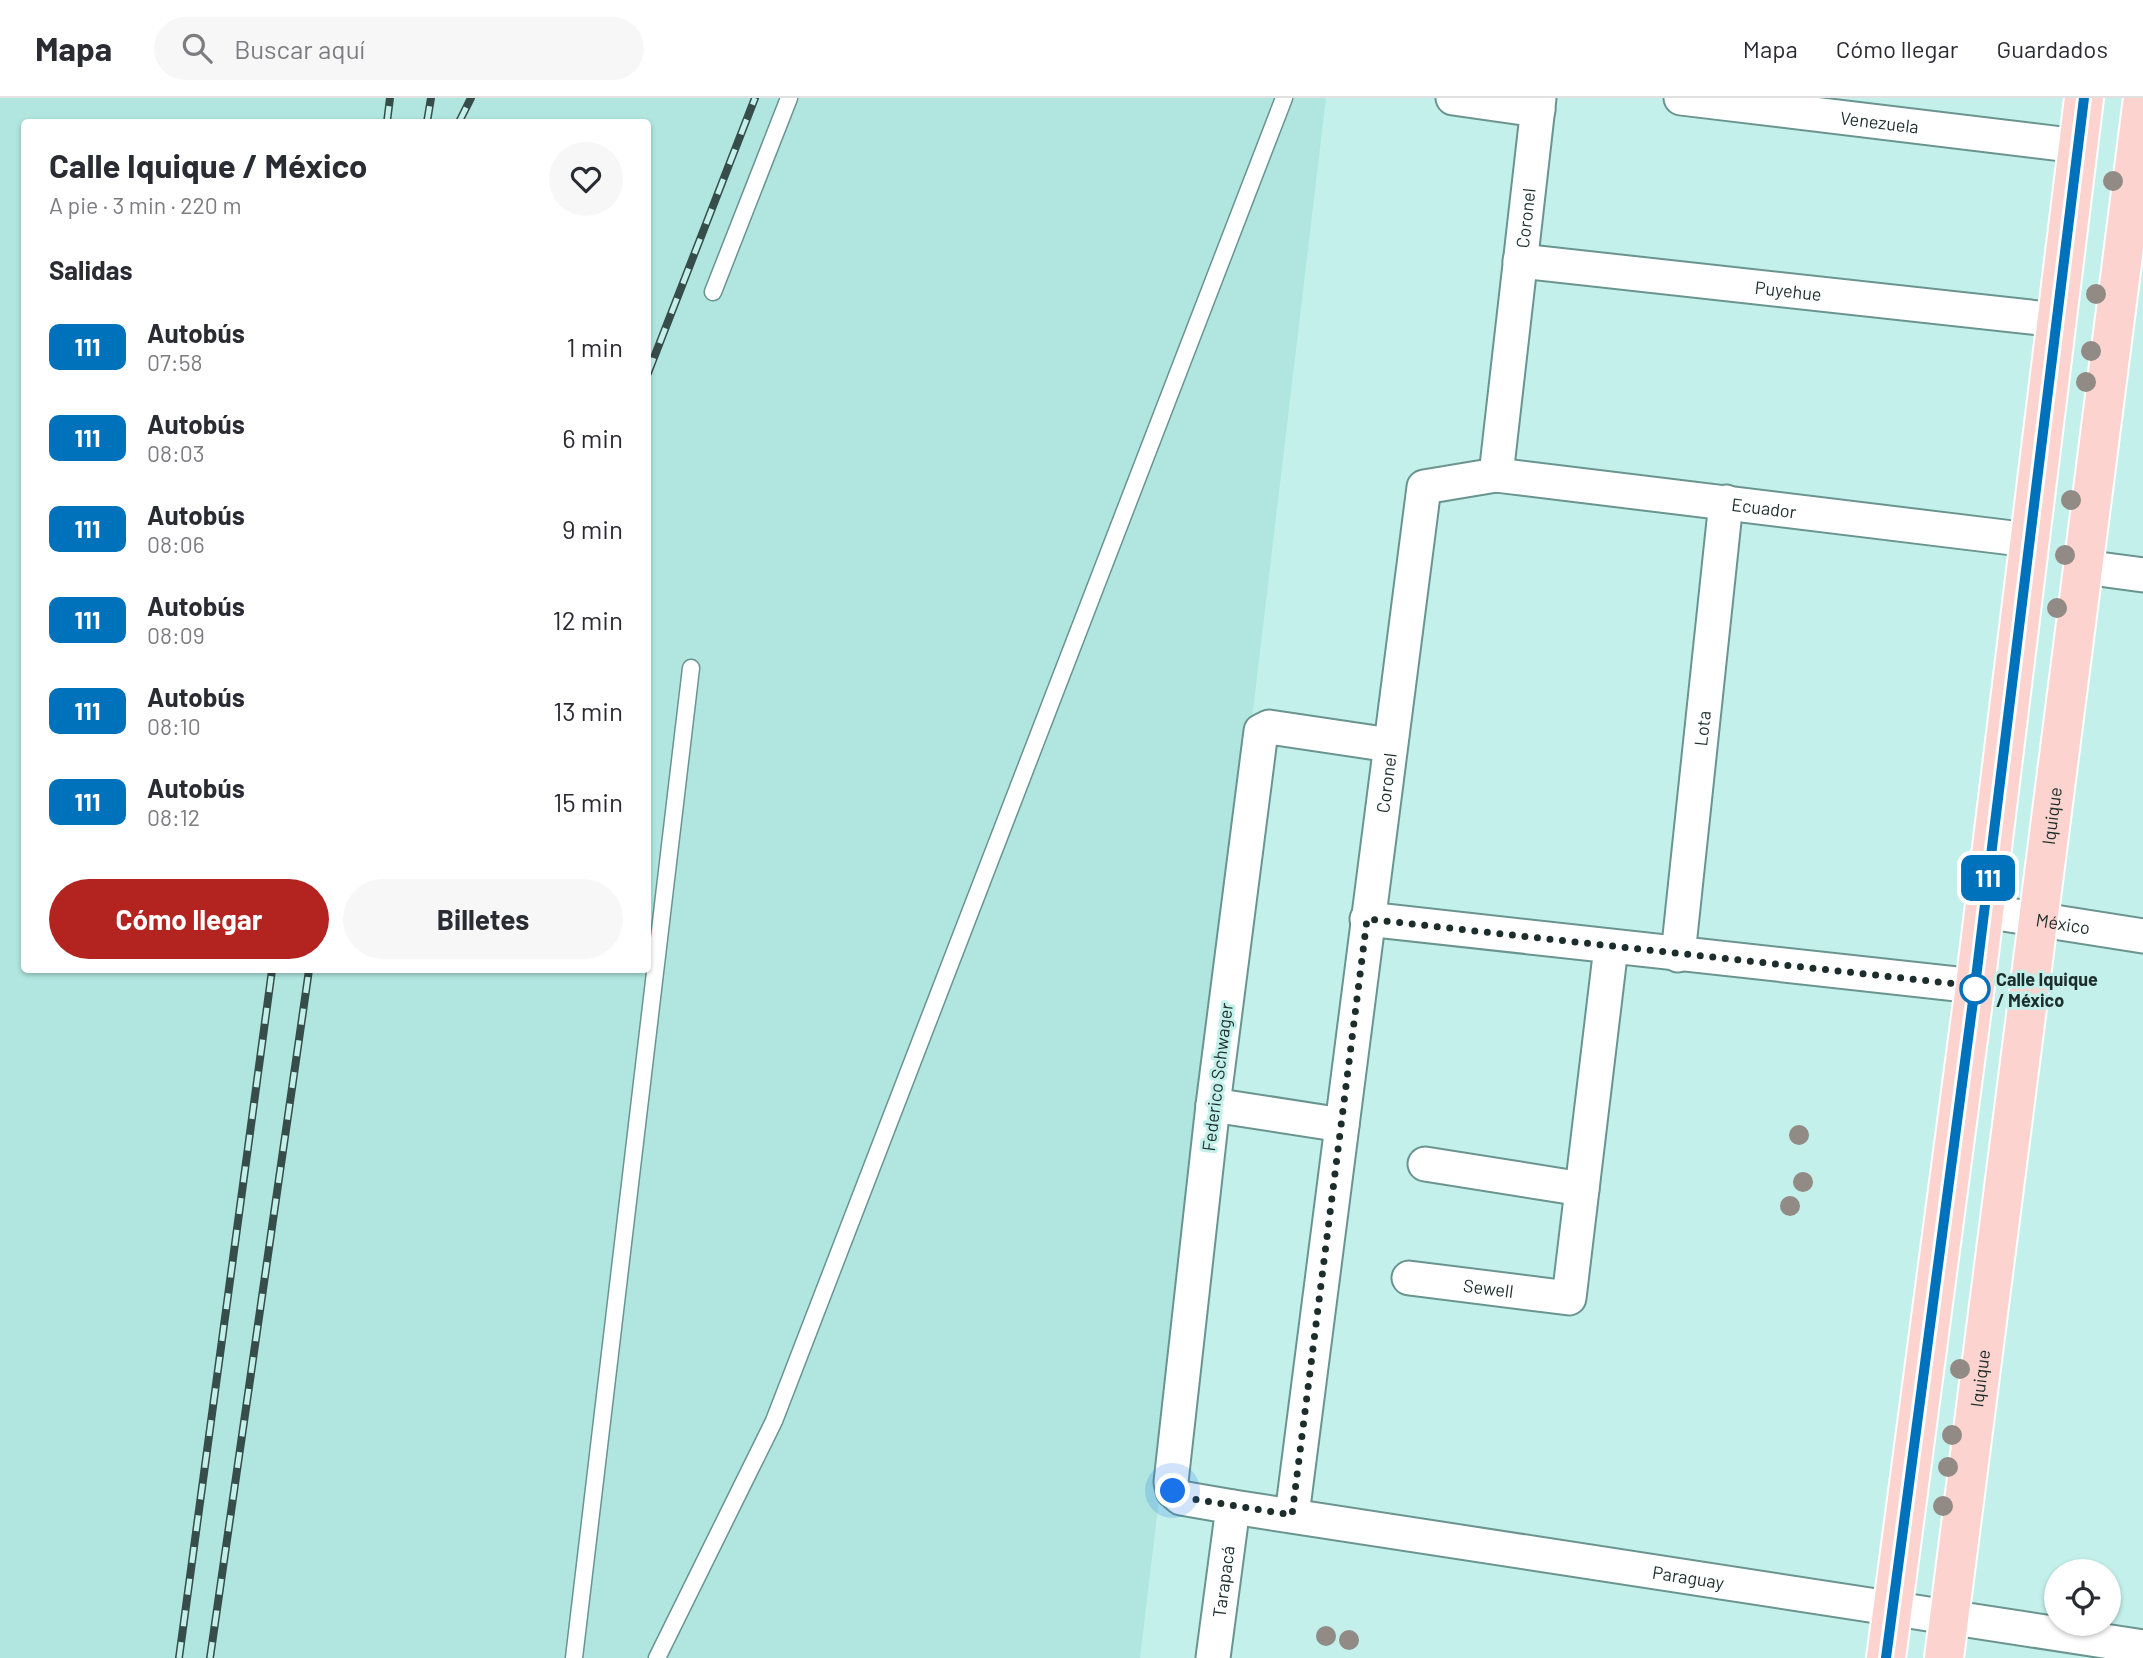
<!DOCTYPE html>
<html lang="es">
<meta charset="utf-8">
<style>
body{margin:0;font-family:Barlow,sans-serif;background:#f7f7f7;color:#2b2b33;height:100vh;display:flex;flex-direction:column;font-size:26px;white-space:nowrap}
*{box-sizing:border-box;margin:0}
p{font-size:23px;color:#7c7c81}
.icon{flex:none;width:38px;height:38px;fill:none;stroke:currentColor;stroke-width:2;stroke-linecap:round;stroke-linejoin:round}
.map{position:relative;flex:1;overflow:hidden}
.panel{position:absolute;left:21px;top:21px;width:630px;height:854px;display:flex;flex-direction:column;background:#fff;border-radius:7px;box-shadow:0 2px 5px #0004}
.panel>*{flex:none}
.badge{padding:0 14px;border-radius:10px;font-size:24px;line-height:46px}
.tools{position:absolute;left:2044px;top:1461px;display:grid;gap:14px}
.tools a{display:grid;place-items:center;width:77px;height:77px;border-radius:50%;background:#fff;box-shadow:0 2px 5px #0004;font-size:35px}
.you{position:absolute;width:35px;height:35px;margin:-18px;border:5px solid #fff;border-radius:50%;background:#1a73e8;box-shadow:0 0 0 10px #1a73e833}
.map>.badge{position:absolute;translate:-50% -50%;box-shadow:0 0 0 4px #fff}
h2{padding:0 28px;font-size:26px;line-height:63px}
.round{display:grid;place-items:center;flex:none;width:74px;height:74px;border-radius:37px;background:#f7f7f7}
.summary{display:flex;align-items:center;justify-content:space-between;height:119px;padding:0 28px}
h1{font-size:33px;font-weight:700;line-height:52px}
.button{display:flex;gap:14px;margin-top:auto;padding:14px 28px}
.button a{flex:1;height:80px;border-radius:42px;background:#b32320;color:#fff;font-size:28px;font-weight:700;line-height:80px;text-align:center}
.button a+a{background:#f7f7f7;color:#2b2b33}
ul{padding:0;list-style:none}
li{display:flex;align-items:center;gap:21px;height:91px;padding:0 28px}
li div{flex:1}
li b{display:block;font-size:26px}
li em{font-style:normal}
li .badge{min-width:77px;font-weight:700;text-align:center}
header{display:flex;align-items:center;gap:42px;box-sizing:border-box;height:98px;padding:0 35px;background:#fff;border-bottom:2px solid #e1e1e2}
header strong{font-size:33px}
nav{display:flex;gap:38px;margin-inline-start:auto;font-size:24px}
.search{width:490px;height:63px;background:#f7f7f7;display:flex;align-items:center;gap:18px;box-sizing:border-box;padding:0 24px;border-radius:38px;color:#7c7c81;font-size:26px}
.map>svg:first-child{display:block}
.built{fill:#b0e6df;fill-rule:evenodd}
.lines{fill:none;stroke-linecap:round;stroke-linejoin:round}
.lane-casing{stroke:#6a948f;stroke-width:19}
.street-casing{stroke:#6a948f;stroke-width:37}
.primary-casing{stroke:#fff;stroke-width:42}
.lane{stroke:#fff;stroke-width:16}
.street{stroke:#fff;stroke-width:33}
.primary{stroke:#fcd3ce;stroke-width:38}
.rail-casing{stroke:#364d4a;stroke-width:8}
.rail{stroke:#c4f0eb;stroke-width:5;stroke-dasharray:16;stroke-linecap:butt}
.tree{fill:#918a85}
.line-casing{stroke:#fff;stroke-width:16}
.line{stroke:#0072bc;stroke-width:10}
.walk{stroke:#1c2e2c;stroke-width:7;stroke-dasharray:0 12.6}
.stop-dot{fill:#fff;stroke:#0072bc;stroke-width:3.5}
.labels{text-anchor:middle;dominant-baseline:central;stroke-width:6;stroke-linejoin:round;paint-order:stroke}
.street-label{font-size:18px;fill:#1c2e2c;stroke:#c4f0eb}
.stop-label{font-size:18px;font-weight:bold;fill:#1c2e2c;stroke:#c4f0eb;text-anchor:start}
</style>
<header>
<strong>Mapa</strong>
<div class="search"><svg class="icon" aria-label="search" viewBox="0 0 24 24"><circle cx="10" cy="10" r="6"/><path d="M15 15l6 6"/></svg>Buscar aquí</div>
<nav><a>Mapa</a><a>Cómo llegar</a><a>Guardados</a></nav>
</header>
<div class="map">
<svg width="2143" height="1560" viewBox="0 0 2143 1560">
<rect width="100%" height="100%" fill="#c4f0eb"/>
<!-- built -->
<path class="built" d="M 0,0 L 1326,0 L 1140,1560 L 0,1560 ZM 24,24 L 648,24 L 648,872 L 24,872 Z"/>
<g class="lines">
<defs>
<path id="lane" d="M 713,194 L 789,0
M 574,1560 L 691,570
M 657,1560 L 774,1323 L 1284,0"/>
<g id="street">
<path d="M 1453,0 L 1538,12"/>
<path id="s1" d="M 1681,0 L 2078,48"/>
<path id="s2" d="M 1520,163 L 2057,222"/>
<path id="s3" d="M 1496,377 L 2029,442"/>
<path d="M 2084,469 L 2143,477"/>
<path id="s4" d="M 1390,647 L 1269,629 L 1261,633 L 1213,1007 L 1171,1384 L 1173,1393 L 1181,1400 L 1233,1409 L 2143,1549"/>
<path id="s5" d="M 1984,813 L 2143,838"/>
<path d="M 1367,821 L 1975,888"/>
<path id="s6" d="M 1678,857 L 1726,404"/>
<path d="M 1213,1007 L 1342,1027"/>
<path d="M 1425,1066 L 1582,1091"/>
<path id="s7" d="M 1409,1180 L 1569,1200 L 1611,849"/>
<path id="s8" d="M 1292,1417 L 1424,389 L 1496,377 L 1539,0"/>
<path id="s9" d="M 1213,1560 L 1233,1409"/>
</g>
<g id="primary">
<path d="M 1886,1560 L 1975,888 L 2084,0"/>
<path id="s10" d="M 1944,1560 L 2143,0"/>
</g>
</defs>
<!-- lane casing -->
<use href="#lane" class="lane-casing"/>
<!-- street casing -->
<use href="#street" class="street-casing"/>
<!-- primary casing -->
<use href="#primary" class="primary-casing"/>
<!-- lane -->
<use href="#lane" class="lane"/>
<!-- street -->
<use href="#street" class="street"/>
<!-- primary -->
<use href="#primary" class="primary"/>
<defs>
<path id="rail" d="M 387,24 L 390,0
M 427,24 L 431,0
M 459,24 L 471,0
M 648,275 L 755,0
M 179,1560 L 272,872
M 210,1560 L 309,872"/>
</defs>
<!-- rail casing -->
<use href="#rail" class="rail-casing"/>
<!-- rail -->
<use href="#rail" class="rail"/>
</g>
<!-- trees -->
<g class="tree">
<circle cx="2113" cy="83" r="10"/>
<circle cx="2096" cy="196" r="10"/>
<circle cx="2091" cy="253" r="10"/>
<circle cx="2086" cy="284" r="10"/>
<circle cx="2071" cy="402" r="10"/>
<circle cx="2065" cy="457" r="10"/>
<circle cx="2057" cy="510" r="10"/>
<circle cx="1799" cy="1037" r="10"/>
<circle cx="1803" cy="1084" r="10"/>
<circle cx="1790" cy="1108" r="10"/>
<circle cx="1960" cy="1271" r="10"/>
<circle cx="1952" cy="1337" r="10"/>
<circle cx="1948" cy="1369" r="10"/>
<circle cx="1943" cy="1408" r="10"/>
<circle cx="1326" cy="1538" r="10"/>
<circle cx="1349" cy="1542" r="10"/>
</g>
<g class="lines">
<defs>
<path id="line" d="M 1886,1560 L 1975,888 L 2084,0"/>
</defs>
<!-- line casing -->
<use href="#line" class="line-casing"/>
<!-- line -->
<use href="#line" class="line"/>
<!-- walk -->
<path class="walk" d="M 1173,1393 L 1181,1399 L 1292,1417 L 1367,821 L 1975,888 L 1975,891"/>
</g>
<!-- markers -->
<circle class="stop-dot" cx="1975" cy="891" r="14"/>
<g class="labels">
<!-- street labels -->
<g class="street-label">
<text stroke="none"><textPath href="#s1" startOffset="200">Venezuela</textPath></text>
<text stroke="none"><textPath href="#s8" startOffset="1368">Coronel</textPath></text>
<text stroke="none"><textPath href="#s2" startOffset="270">Puyehue</textPath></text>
<text stroke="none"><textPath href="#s3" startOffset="270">Ecuador</textPath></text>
<text stroke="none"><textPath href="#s6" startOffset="228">Lota</textPath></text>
<text stroke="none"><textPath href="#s8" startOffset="738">Coronel</textPath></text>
<text stroke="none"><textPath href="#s10" startOffset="849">Iquique</textPath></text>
<text stroke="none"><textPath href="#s5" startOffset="80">México</textPath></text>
<text transform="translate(1217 979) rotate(-83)">Federico Schwager</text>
<text stroke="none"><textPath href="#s7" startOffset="80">Sewell</textPath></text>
<text stroke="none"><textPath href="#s10" startOffset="282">Iquique</textPath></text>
<text stroke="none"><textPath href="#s4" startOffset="1421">Paraguay</textPath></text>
<text stroke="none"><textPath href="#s9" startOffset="77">Tarapacá</textPath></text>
</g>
<!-- stop labels -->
<g class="stop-label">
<text x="1996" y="881">Calle Iquique<tspan x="1996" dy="21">/ México</tspan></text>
</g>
</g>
</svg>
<div class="tools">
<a><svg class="icon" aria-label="locate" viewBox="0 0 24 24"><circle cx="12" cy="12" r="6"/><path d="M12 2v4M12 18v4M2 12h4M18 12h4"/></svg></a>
</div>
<div class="you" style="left:1173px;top:1393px"></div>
<b class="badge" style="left:1988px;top:780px;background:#0072bc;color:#fff">111</b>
<section class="panel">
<div class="summary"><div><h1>Calle Iquique / México</h1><p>A pie · 3 min · 220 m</p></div><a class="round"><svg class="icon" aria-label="heart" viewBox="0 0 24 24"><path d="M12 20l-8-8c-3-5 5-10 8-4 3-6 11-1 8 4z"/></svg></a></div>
<h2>Salidas</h2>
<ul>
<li><span class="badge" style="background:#0072bc;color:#fff">111</span><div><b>Autobús</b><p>07:58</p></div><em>1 min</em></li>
<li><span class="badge" style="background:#0072bc;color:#fff">111</span><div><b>Autobús</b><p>08:03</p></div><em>6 min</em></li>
<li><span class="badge" style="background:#0072bc;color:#fff">111</span><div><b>Autobús</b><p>08:06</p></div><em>9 min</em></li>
<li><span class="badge" style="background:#0072bc;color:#fff">111</span><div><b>Autobús</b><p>08:09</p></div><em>12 min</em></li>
<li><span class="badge" style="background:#0072bc;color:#fff">111</span><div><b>Autobús</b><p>08:10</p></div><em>13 min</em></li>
<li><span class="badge" style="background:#0072bc;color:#fff">111</span><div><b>Autobús</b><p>08:12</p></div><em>15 min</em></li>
</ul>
<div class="button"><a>Cómo llegar</a><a>Billetes</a></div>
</section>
</div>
